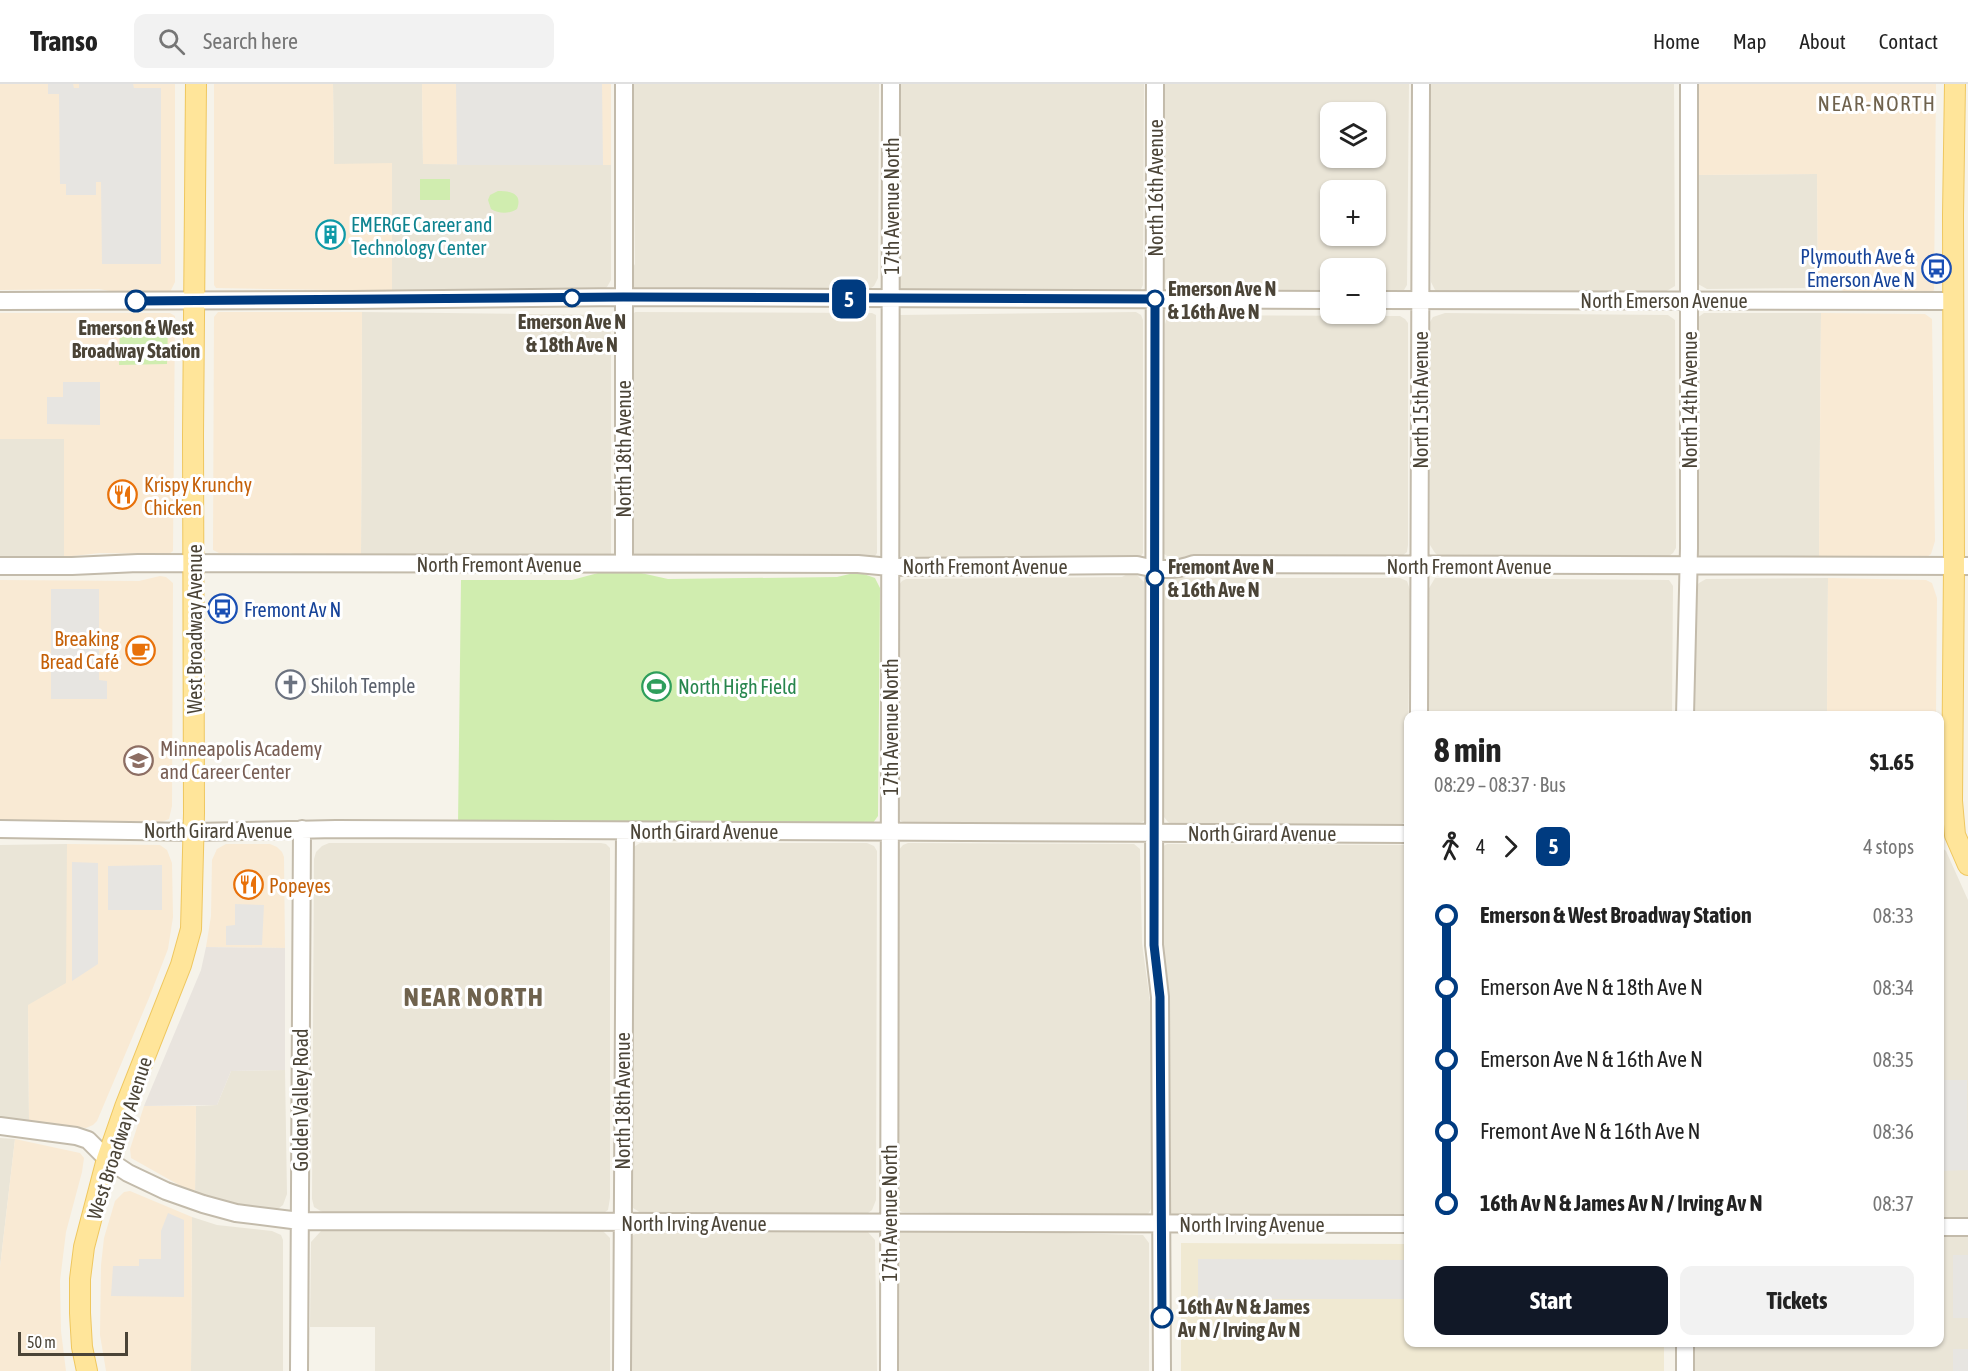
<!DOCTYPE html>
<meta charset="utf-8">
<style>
body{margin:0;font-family:"Asap Condensed",sans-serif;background:#f2f2f2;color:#222;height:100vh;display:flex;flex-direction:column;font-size:22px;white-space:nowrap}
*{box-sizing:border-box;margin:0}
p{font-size:20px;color:#767676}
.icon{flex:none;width:33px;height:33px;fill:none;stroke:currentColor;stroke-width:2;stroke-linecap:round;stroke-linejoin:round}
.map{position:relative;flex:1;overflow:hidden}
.side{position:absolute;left:1404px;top:627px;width:540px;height:636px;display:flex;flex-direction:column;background:#fff;border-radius:12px;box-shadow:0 2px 4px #0004}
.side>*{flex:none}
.badge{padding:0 12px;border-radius:9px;font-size:21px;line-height:39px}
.buttons{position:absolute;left:1320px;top:18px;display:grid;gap:12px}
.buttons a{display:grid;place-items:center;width:66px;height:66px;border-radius:12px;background:#fff;box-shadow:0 2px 4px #0004;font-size:30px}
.scale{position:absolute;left:18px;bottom:15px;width:110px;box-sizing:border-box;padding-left:6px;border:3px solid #4b4437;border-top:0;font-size:16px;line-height:21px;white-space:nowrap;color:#4b4437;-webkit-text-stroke:4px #fff;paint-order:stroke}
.map>.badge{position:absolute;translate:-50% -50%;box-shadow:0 0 0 3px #fff}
.legs{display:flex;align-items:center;gap:9px;height:66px;padding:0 30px;font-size:20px}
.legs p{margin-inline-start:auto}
.head{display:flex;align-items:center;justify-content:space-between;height:102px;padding:0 30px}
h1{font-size:33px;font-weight:700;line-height:45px}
.cta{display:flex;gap:12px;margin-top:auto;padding:12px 30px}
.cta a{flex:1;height:69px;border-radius:12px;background:#111827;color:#fff;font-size:24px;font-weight:700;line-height:69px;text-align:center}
.cta a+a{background:#f2f2f2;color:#222}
ul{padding:0 30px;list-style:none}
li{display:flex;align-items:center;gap:21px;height:72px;font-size:22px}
li i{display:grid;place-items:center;width:9px;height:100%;margin:0 8px;background:currentColor}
li i::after{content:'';width:15px;height:15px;margin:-8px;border:4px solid;border-radius:50%;background:#fff}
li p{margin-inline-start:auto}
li:first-child i{background:linear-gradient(#0000 50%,currentColor 0)}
li:last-child i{background:linear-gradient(currentColor 50%,#0000 0)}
header{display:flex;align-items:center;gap:36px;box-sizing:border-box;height:84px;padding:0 30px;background:#fff;border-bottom:2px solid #e0e0e0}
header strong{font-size:28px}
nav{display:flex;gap:33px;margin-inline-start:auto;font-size:21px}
.search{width:420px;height:54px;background:#f2f2f2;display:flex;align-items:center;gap:15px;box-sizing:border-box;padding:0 21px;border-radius:12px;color:#767676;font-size:22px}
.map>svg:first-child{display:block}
.residential{fill:#eae5d7;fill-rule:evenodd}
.commercial{fill:#f9ead4}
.industrial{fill:#e9e4de}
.education{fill:#f0e9d2}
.green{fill:#d0edaf}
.parking{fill:#e7e5e1}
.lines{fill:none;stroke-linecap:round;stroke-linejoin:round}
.minor-casing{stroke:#c3bbab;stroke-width:20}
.major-casing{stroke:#efc75f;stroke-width:22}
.minor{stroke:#fff;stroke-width:16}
.major{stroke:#ffe59a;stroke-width:20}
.line-1-casing{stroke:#fff;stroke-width:14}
.line-1{stroke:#003b80;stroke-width:9}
.stop-1-dot{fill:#fff;stroke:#003b80;stroke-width:3}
.labels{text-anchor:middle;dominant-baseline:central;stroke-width:6;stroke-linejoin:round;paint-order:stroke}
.street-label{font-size:20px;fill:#4b4437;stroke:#fff}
.culture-label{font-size:20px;fill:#0d838f;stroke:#fff;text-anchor:start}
.transit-label{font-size:20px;fill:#164399;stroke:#fff;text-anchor:end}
.stop-label{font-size:20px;font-weight:bold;fill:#4b4437;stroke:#fff;text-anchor:start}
.food-label{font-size:20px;fill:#c56008;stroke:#fff;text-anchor:start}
.worship-label{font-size:20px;fill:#5b616d;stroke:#fff;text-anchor:start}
.leisure-label{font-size:20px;fill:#27864d;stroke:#fff;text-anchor:start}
.education-label{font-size:20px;fill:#785e54;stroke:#fff;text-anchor:start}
.neighbourhood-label{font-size:21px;letter-spacing:1.5px;fill:#6f624d;stroke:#fff}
.district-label{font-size:26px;font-weight:bold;letter-spacing:1.5px;fill:#6f624d;stroke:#fff}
</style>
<header>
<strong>Transo</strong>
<div class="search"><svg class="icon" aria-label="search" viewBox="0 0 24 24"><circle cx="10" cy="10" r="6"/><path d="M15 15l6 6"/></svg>Search here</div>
<nav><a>Home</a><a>Map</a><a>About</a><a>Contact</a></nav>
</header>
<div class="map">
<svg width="1968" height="1287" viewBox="0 0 1968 1287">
<rect width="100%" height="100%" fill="#f6f3ea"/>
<!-- residential -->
<path class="residential" d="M 333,0 L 422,0 L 423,80 L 611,81 L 611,196 L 607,203 L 597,209 L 392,207 L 392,80 L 334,80 Z
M 633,0 L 879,0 L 878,194 L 874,202 L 866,207 L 636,208 L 632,200 L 632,185 L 635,180 Z
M 898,0 L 1144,0 L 1143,201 L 1140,207 L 1136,210 L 899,210 Z
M 1164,0 L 1409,0 L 1407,201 L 1404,206 L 1376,207 L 1376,184 L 1330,184 L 1330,206 L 1172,206 L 1167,203 L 1165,197 ZM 1330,28 L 1376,28 L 1376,74 L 1330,74 ZM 1330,106 L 1376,106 L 1376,152 L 1330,152 Z
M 1430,0 L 1674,0 L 1675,202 L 1665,208 L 1437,208 L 1435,206 L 1431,198 Z
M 1817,90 L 1818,204 L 1707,205 L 1698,200 L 1697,91 Z
M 362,228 L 611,231 L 611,472 L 361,473 Z
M 635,228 L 872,229 L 876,231 L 877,469 L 875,472 L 873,473 L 634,472 L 632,469 L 632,232 Z
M 1136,228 L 1141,231 L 1143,236 L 1143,469 L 1141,472 L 1137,474 L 898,473 L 897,236 L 899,231 Z
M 1445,229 L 1668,231 L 1675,236 L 1676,464 L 1673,469 L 1665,475 L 1440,473 L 1435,469 L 1430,461 L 1430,238 L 1433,233 Z
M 1704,229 L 1821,229 L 1819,475 L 1706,475 L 1698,471 L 1696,465 L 1697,234 Z
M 1172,231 L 1400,232 L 1405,235 L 1408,239 L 1408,461 L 1407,468 L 1402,472 L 1398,474 L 1169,473 L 1164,470 L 1165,240 L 1167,233 Z
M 0,355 L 64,355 L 64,473 L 0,473 Z
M 1129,489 L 1137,491 L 1144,498 L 1144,737 L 1140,739 L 906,739 L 901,737 L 897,733 L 898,502 L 902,497 L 906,495 L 1122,493 Z
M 1170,494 L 1400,494 L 1407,497 L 1410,506 L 1407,737 L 1402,740 L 1172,740 L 1168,738 L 1164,733 L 1162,504 Z
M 1435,494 L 1669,496 L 1673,502 L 1672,631 L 1429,631 L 1428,506 Z
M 1828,494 L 1827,631 L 1695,631 L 1696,503 L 1699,499 L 1706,495 Z
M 329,759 L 601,759 L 606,760 L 610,764 L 610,1114 L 608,1126 L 602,1130 L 324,1129 L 314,1123 L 312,1115 L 314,775 L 316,768 L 322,762 Z
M 640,759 L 867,759 L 874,762 L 877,767 L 876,1116 L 872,1126 L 868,1129 L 641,1129 L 633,1124 L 630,1117 L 632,764 Z
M 908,759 L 1134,760 L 1140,765 L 1142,859 L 1151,925 L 1151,1125 L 1148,1130 L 1142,1133 L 902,1128 L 898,1126 L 896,1122 L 897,768 L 903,761 Z
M 67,760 L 67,899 L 28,922 L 29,1037 L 0,1033 L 0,761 Z
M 1167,760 L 1408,761 L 1408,1131 L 1406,1133 L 1173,1132 L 1170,1129 L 1168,1121 L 1170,916 L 1161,858 L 1160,764 Z
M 1940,762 L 1946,767 L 1968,816 L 1968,1135 L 1940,1135 Z
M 285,986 L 287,1110 L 283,1121 L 274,1128 L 265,1128 L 195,1110 L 196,1022 L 217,1021 L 231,987 Z
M 0,1054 L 15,1055 L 0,1183 Z
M 192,1133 L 217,1141 L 272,1147 L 281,1151 L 283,1156 L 283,1287 L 191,1287 Z
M 904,1145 L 1143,1151 L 1149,1159 L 1149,1287 L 899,1287 L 898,1152 L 900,1146 Z
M 321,1147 L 603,1147 L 610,1154 L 610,1287 L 375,1287 L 375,1243 L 310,1243 L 311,1158 Z
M 867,1147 L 875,1156 L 877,1287 L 630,1287 L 631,1155 L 633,1151 L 638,1149 Z
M 1940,1152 L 1968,1152 L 1968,1287 L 1694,1287 L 1694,1259 L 1940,1258 Z"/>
<!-- commercial -->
<path class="commercial" d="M 0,0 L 175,0 L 175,198 L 170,208 L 120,209 L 99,205 L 0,206 Z
M 214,0 L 333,0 L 334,80 L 392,79 L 392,207 L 216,204 L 214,201 Z
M 422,0 L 611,0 L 611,81 L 423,80 Z
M 1696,0 L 1936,0 L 1934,206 L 1931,210 L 1861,213 L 1835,204 L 1818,204 L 1817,90 L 1697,91 Z
M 218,228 L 362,228 L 361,473 L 310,474 L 290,469 L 219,469 L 213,466 L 214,233 Z
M 0,229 L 170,229 L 175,232 L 173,467 L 169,470 L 100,469 L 64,473 L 64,355 L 0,355 Z
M 1821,229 L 1925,230 L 1932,235 L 1935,457 L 1931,470 L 1923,476 L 1819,475 Z
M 160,492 L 166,493 L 173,499 L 172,722 L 169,735 L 162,738 L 0,739 L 0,496 L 139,497 Z
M 1828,494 L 1926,496 L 1932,499 L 1937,514 L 1936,631 L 1827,631 Z
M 67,760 L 160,761 L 167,766 L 172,779 L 173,833 L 168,865 L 149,914 L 97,1037 L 93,1041 L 86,1044 L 29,1037 L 28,921 L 66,899 Z
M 226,760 L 270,760 L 277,763 L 282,768 L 284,773 L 285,864 L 206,863 L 211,832 L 212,776 L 217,765 Z
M 144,1022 L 196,1022 L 195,1110 L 131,1074 L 130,1065 Z
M 15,1055 L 80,1069 L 84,1074 L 82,1088 L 66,1148 L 60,1197 L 61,1247 L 66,1287 L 0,1287 L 0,1183 Z
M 130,1107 L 192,1133 L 191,1287 L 106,1287 L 100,1251 L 101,1181 L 104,1154 L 115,1117 L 124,1108 Z"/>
<!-- industrial -->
<path class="industrial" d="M 206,863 L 285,864 L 285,986 L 231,987 L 217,1021 L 144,1022 L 201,886 Z"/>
<!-- education -->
<path class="education" d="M 1181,1159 L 1408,1160 L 1408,1258 L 1664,1259 L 1664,1287 L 1181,1287 Z"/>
<!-- green -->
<path class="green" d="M 420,95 L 450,95 L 450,116 L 420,116 Z
M 498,107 C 510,107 523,109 517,125 C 509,130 499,130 491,125 L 488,116 L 490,111 Z
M 124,238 L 165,238 L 168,242 L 167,280 L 119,281 L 120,240 Z
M 858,488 L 875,494 L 880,504 L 878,732 L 873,739 L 867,742 L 458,741 L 461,496 L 572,496 L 598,489 L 641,489 L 668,495 L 837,493 Z"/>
<!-- parking -->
<path class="parking" d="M 48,0 L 73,0 L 74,4 L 79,4 L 79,0 L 133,0 L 134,4 L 161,4 L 161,180 L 102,180 L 101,98 L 96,98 L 96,111 L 66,111 L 66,100 L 60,100 L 59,10 L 48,10 Z
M 456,0 L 602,0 L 603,81 L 457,81 Z
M 63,298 L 100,298 L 100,341 L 47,340 L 47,313 L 63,313 Z
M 51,505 L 99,505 L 99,596 L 107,597 L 107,615 L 51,615 Z
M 72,778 L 98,779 L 98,880 L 72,897 Z
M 162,781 L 162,826 L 108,826 L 108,782 Z
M 235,820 L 264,821 L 262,861 L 226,861 L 226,842 L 235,841 Z
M 1940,996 L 1967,996 L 1968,1086 L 1940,1087 Z
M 168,1129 L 184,1136 L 184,1213 L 111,1212 L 113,1182 L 139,1182 L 139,1175 L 161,1175 L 161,1147 Z
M 1953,1171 L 1968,1171 L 1968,1234 L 1953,1234 Z
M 1198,1175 L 1408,1176 L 1408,1215 L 1198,1215 Z
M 1953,1265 L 1968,1265 L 1968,1287 L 1953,1287 Z"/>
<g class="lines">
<defs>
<path id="minor" d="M 624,0 L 624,478
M 1155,0 L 1154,861 L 1160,913 L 1162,1287
M 1376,216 L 1953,217
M 0,217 L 352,216 L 623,213 L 1330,216
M 0,482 L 72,482 L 138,479 L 858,480 L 890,483 L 1137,481 C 1158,486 1175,487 1194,480 L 1968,482
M 1419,632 L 1421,0
M 1685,632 L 1689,464 L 1689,0
M 0,745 L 194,748 L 336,745 L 1408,750
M 0,1042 L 76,1052 L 88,1056 L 107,1075 L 128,1089 L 166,1107 L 203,1120 L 236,1129 L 300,1137 L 1408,1140
M 1940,1143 L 1968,1143
M 1685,1258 L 1685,1287
M 299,1287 L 302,745
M 622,1287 L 625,747
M 889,1287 L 891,0"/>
<path id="major" d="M 1955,0 L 1953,131 L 1954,482 L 1952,717 L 1955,751 L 1968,781
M 87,1287 L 82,1263 L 80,1229 L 80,1195 L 84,1163 L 107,1075 L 125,1023 L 181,881 L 191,845 L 194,729 L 193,351 L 196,0"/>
</defs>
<!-- minor casing -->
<use href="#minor" class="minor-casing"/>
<!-- major casing -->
<use href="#major" class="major-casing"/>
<!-- minor -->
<use href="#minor" class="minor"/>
<!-- major -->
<use href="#major" class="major"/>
</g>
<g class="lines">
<defs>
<path id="line-1" d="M 136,217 L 623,213 L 1155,215 L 1154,861 L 1160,913 L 1162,1233"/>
</defs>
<!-- line-1 casing -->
<use href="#line-1" class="line-1-casing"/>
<!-- line-1 -->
<use href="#line-1" class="line-1"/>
</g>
<!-- icons -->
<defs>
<symbol id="building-ring" viewBox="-11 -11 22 22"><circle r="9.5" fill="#fff" stroke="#0f9aa8" stroke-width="1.5"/><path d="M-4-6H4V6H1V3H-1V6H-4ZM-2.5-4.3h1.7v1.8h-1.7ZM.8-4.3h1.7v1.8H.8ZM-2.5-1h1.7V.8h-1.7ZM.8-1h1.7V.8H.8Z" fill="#0f9aa8"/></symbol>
<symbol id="bus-ring" viewBox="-11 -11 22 22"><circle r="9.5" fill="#fff" stroke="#1a4fb4" stroke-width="1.5"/><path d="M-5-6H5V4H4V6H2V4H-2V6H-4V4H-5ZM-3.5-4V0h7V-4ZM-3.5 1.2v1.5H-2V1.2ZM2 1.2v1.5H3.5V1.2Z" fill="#1a4fb4"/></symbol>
<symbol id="restaurant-ring" viewBox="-11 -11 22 22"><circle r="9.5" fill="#fff" stroke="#e8710a" stroke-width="1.5"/><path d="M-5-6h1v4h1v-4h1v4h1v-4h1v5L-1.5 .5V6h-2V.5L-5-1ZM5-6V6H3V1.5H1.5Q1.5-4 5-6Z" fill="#e8710a"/></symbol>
<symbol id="cafe-ring" viewBox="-11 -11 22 22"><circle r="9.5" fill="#fff" stroke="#e8710a" stroke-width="1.5"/><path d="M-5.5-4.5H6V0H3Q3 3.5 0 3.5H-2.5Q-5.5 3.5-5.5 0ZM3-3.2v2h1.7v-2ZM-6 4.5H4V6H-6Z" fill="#e8710a"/></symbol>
<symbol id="church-ring" viewBox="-11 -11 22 22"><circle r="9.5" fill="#fff" stroke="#6b7280" stroke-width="1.5"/><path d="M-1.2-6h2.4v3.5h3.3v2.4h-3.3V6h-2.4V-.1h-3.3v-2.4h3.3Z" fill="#6b7280"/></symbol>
<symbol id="stadium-ring" viewBox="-11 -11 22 22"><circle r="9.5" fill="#fff" stroke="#2e9e5b" stroke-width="1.5"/><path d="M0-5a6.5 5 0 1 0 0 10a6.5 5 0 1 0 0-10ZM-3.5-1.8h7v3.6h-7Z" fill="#2e9e5b"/></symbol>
<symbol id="school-ring" viewBox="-11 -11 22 22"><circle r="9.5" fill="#fff" stroke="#8d6e63" stroke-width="1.5"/><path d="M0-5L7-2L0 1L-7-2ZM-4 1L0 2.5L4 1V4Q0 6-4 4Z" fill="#8d6e63"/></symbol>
</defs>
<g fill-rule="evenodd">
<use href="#building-ring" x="314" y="134" width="33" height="33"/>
<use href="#bus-ring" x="1920" y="168" width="33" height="33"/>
<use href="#restaurant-ring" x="106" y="394" width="33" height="33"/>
<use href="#bus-ring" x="206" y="508" width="33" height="33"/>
<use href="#cafe-ring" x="124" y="550" width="33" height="33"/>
<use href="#church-ring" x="274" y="584" width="33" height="33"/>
<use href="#stadium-ring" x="640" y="586" width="33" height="33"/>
<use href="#school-ring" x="122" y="660" width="33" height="33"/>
<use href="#restaurant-ring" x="232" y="784" width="33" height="33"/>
</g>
<!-- markers -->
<g class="stop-1-dot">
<circle cx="572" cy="214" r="8"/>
<circle cx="1155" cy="215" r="8"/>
<circle cx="136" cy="217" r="10"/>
<circle cx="1155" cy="494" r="8"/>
<circle cx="1162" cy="1233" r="10"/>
</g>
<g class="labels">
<!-- street labels -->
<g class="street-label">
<text transform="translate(1155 104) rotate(-90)">North 16th Avenue</text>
<text transform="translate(891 122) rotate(-90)">17th Avenue North</text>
<text x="1664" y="216">North Emerson Avenue</text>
<text transform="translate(1420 316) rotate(-90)">North 15th Avenue</text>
<text transform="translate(1689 316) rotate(-90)">North 14th Avenue</text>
<text transform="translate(623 365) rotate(-90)">North 18th Avenue</text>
<text x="499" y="480">North Fremont Avenue</text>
<text x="985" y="482">North Fremont Avenue</text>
<text x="1469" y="482">North Fremont Avenue</text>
<text transform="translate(194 545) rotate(-90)">West Broadway Avenue</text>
<text transform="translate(890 643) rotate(-90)">17th Avenue North</text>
<text x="218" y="746">North Girard Avenue</text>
<text x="704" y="747">North Girard Avenue</text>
<text x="1262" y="749">North Girard Avenue</text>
<text transform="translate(300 1016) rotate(-90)">Golden Valley Road</text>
<text transform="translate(622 1017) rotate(-90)">North 18th Avenue</text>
<text transform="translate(119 1054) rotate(-72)">West Broadway Avenue</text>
<text transform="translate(889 1129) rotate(-90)">17th Avenue North</text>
<text x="694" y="1139">North Irving Avenue</text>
<text x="1252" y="1140">North Irving Avenue</text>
</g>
<!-- culture labels -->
<g class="culture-label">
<text x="351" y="140">EMERGE Career and<tspan x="351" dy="23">Technology Center</tspan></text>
</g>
<!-- transit labels -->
<g class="transit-label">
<text x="1915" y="172">Plymouth Ave &amp;<tspan x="1915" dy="23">Emerson Ave N</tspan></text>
<text x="244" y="525" text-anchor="start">Fremont Av N</text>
</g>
<!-- stop labels -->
<g class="stop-label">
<text x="1168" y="204">Emerson Ave N<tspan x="1168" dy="23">&amp; 16th Ave N</tspan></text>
<text x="572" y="237" text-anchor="middle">Emerson Ave N<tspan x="572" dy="23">&amp; 18th Ave N</tspan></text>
<text x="136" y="243" text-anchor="middle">Emerson &amp; West<tspan x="136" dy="23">Broadway Station</tspan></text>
<text x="1168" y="482">Fremont Ave N<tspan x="1168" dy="23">&amp; 16th Ave N</tspan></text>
<text x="1178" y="1222">16th Av N &amp; James<tspan x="1178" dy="23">Av N / Irving Av N</tspan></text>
</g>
<!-- food labels -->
<g class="food-label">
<text x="144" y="400">Krispy Krunchy<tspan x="144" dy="23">Chicken</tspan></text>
<text x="119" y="554" text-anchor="end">Breaking<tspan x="119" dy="23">Bread Café</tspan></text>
<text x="269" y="801">Popeyes</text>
</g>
<!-- worship labels -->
<g class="worship-label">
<text x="311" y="601">Shiloh Temple</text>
</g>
<!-- leisure labels -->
<g class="leisure-label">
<text x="678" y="602">North High Field</text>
</g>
<!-- education labels -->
<g class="education-label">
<text x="160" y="664">Minneapolis Academy<tspan x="160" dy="23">and Career Center</tspan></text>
</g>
<!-- neighbourhood labels -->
<g class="neighbourhood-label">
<text x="1877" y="19">NEAR-NORTH</text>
</g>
<!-- district labels -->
<g class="district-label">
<text x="474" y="913">NEAR NORTH</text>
</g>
</g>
</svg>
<div class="buttons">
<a><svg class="icon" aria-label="layers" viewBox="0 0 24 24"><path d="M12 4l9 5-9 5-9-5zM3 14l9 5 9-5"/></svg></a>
<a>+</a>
<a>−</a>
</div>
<div class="scale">50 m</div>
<b class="badge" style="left:849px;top:215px;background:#003b80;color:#fff">5</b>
<section class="side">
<div class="head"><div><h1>8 min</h1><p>08:29 – 08:37 · Bus</p></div><b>$1.65</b></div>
<div class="legs"><svg class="icon" aria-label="walk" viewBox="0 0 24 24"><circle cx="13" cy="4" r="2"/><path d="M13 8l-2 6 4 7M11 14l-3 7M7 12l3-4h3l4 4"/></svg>4<svg class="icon" aria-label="forward" viewBox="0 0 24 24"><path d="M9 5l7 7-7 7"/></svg><b class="badge" style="background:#003b80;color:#fff">5</b><p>4 stops</p></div>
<ul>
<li><i style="color:#003b80"></i><b>Emerson &amp; West Broadway Station</b><p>08:33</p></li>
<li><i style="color:#003b80"></i><span>Emerson Ave N &amp; 18th Ave N</span><p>08:34</p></li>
<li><i style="color:#003b80"></i><span>Emerson Ave N &amp; 16th Ave N</span><p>08:35</p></li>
<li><i style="color:#003b80"></i><span>Fremont Ave N &amp; 16th Ave N</span><p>08:36</p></li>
<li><i style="color:#003b80"></i><b>16th Av N &amp; James Av N / Irving Av N</b><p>08:37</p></li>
</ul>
<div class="cta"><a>Start</a><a>Tickets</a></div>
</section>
</div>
